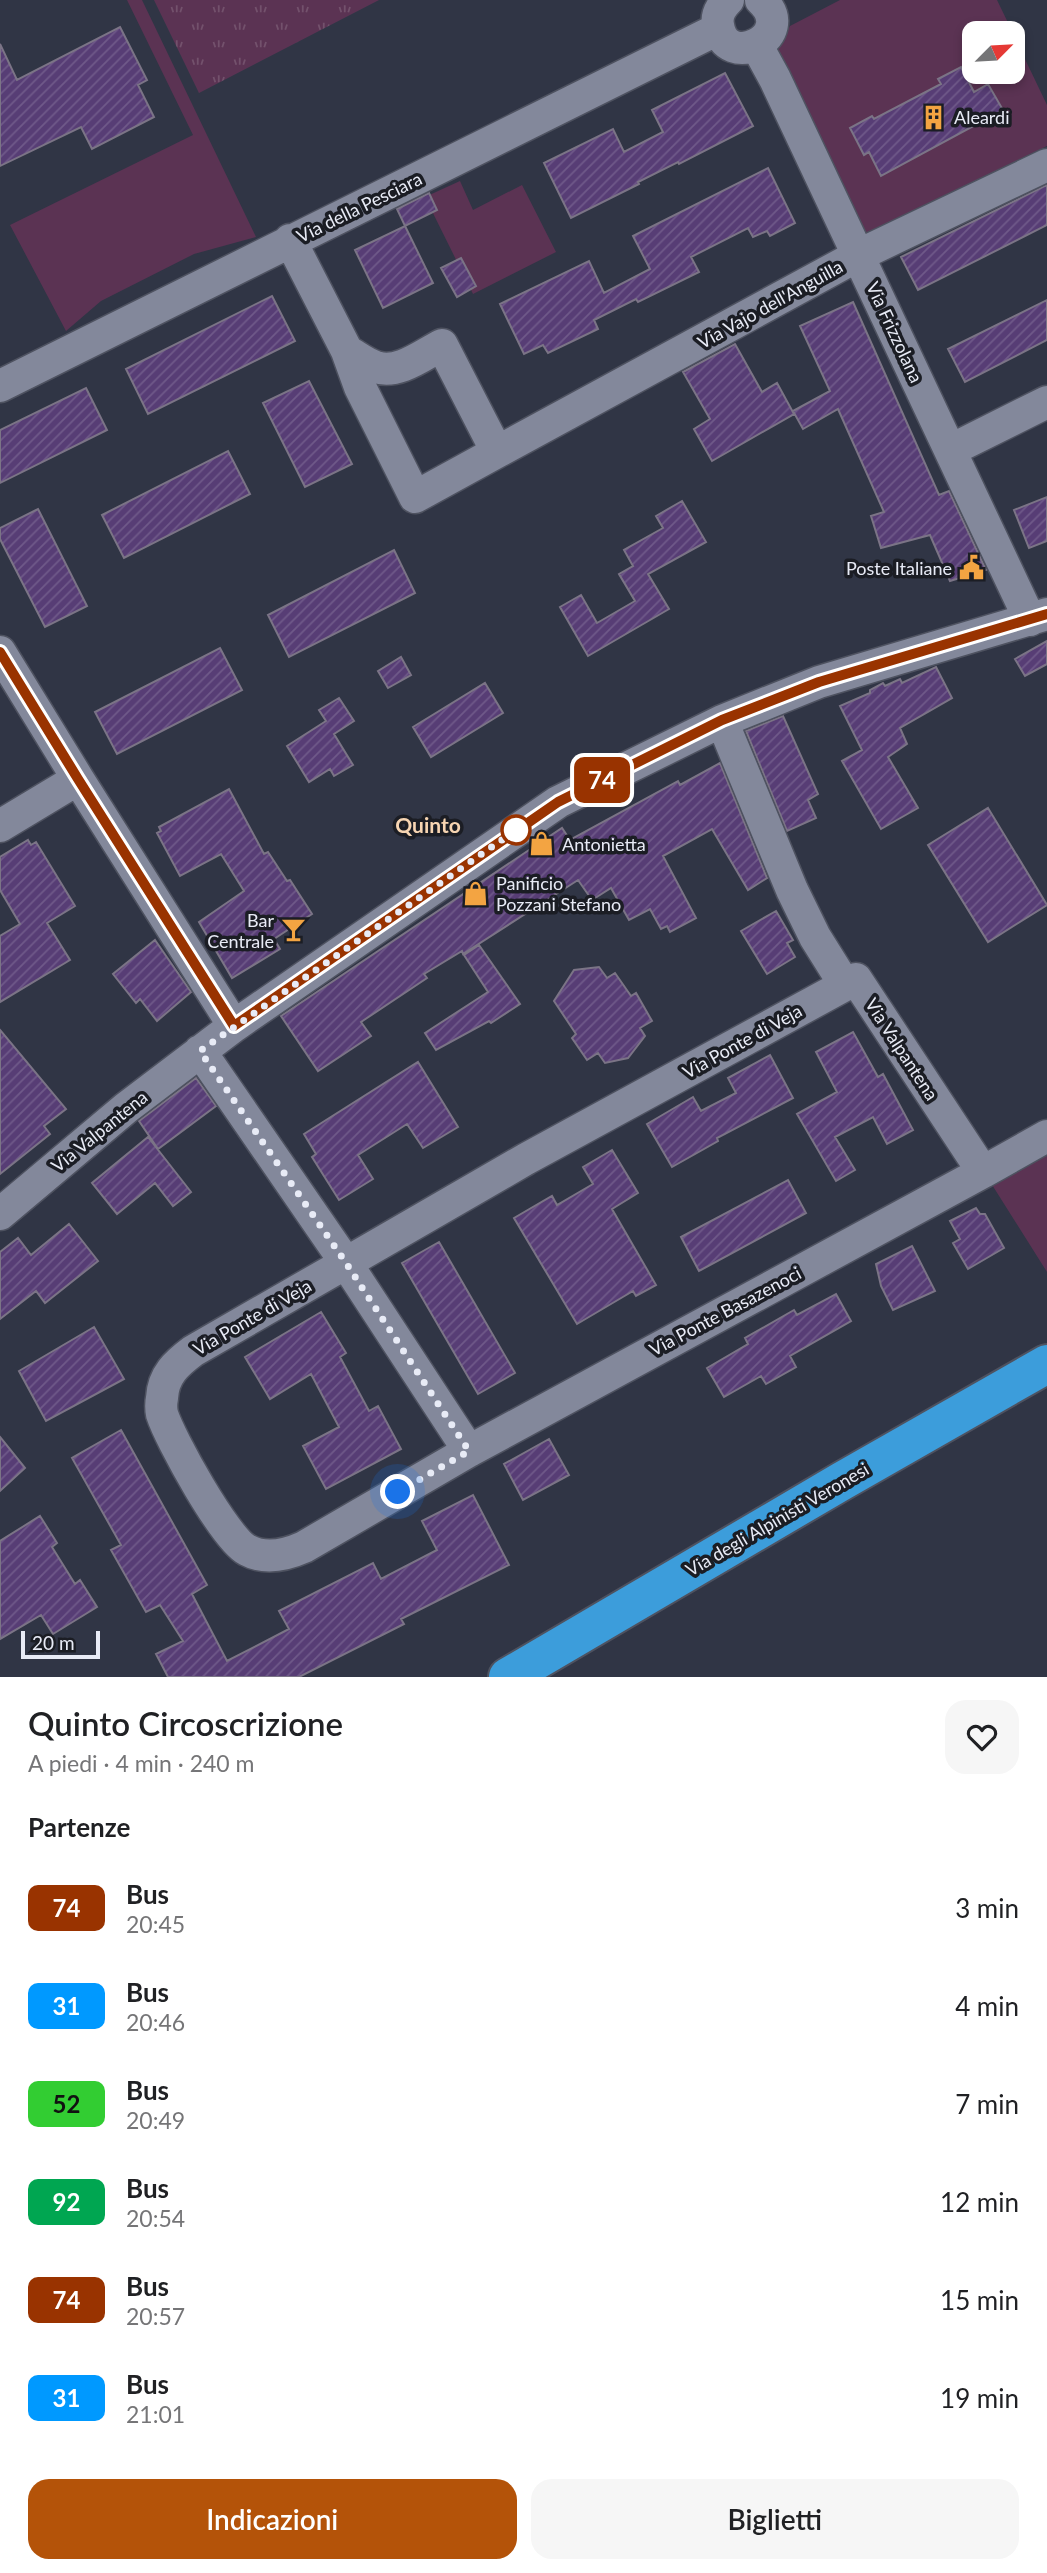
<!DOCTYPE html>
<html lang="it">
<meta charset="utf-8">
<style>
body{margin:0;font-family:Lato,sans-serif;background:#f6f6f6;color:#202124;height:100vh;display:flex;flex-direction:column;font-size:26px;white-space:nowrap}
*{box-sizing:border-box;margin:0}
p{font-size:23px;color:#757577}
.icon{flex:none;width:38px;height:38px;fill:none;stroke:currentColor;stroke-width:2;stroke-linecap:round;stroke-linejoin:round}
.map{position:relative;height:1677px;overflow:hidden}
.side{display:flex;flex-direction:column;background:#fff;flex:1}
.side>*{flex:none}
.badge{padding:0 14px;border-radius:10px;font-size:24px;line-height:46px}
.needle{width:46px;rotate:66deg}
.tools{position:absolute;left:962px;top:21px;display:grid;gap:14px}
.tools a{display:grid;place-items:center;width:63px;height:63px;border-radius:14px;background:#fff;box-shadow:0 4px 10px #0003;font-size:35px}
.scale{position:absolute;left:21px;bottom:18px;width:79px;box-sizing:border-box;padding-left:7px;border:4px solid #e8ebf6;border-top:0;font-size:19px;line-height:24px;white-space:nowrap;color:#e8ebf6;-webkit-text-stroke:5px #1b1d24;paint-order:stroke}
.you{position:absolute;width:35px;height:35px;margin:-18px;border:5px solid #fff;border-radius:50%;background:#1a73e8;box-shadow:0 0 0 10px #1a73e833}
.map>.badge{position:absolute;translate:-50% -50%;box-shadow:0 0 0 4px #fff}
h2{padding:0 28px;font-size:26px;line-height:63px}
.round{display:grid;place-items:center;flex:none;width:74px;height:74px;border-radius:21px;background:#f6f6f6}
.summary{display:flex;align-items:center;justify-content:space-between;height:119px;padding:0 28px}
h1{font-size:33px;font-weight:600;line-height:52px}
.cta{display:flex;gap:14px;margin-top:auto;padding:14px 28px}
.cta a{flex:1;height:80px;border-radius:21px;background:#b45309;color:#fff;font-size:28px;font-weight:600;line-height:80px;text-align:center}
.cta a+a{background:#f6f6f6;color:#202124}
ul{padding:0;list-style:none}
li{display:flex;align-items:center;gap:21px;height:98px;padding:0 28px}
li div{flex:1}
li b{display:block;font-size:26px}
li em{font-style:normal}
li .badge{min-width:77px;font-weight:700;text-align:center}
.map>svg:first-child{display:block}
.grass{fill:url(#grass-tufts)}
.park{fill:#5b3353}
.building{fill:url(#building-hatch);stroke:#7b7486;stroke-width:2}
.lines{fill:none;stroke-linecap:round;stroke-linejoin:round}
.minor-casing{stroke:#4e5260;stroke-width:35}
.highway-casing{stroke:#4e5260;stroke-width:42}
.minor{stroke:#83889b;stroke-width:32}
.highway{stroke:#3c9ddb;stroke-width:38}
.line-casing{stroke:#fff;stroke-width:16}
.line{stroke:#930;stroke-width:10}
.walk{stroke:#e8ebf6;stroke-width:7;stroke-dasharray:0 12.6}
.stop-dot{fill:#fff;stroke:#930;stroke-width:3.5}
.labels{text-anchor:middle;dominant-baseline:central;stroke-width:7;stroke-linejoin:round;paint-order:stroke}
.poi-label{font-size:18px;fill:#e8ebf6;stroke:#1b1d24;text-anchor:start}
.street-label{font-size:18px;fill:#e8ebf6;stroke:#1b1d24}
.quarter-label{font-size:21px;font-weight:bold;fill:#f7d5b2;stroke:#1b1d24}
</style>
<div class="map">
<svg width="1047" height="1677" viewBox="0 0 1047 1677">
<defs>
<pattern id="grass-tufts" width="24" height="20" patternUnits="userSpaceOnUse" patternTransform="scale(1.75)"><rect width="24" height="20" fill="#5b3353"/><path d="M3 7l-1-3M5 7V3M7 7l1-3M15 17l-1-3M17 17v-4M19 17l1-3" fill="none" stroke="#73516c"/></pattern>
<pattern id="building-hatch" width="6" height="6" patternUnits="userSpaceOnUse" patternTransform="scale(1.75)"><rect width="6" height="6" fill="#573d75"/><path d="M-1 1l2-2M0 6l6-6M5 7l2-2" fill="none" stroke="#6f5989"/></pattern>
</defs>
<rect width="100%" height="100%" fill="#303545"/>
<!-- grass -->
<path class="grass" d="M 154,0 L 379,0 L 199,93 Z"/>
<!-- park -->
<path class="park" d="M 127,0 L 142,0 L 256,237 L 194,254 L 101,301 L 66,331 L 10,225 L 193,135 Z
M 840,0 L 997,0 L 1013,33 L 975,33 L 975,72 L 1013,72 L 1013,34 L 1047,105 L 1047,146 L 862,235 L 774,55 L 790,26 Z
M 460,181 L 473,210 L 522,185 L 556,252 L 473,294 L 425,197 Z
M 1047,1146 L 1047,1272 L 989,1180 Z"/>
<!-- building -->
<path class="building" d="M 120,27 L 147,80 L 138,85 L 154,117 L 92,149 L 81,127 L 0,166 L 0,44 L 17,80 Z
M 961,67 L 974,92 L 988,84 L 1003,110 L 881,176 L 869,152 L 864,155 L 850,128 L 872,116 L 874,119 L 941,84 L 938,79 Z
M 725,73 L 753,126 L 679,164 L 678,162 L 638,182 L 639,184 L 571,218 L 544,163 L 613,129 L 624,152 L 663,132 L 652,110 Z
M 768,168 L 795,223 L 770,236 L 767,231 L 753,237 L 748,228 L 691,257 L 699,272 L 638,302 L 636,299 L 594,320 L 598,329 L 548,353 L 543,345 L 524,354 L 500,304 L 589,261 L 604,293 L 650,269 L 633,236 Z
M 1047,185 L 1047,225 L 918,290 L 901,257 Z
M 429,193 L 437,210 L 405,226 L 397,209 Z
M 405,226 L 433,283 L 383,308 L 355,250 Z
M 461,258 L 476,286 L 457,297 L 441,268 Z
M 272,296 L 295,341 L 148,414 L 126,369 Z
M 1047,300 L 1047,340 L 965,382 L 948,349 Z
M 853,302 L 939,495 L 949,491 L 986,570 L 950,581 L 930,535 L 881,548 L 871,516 L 884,512 L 838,409 L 803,429 L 793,411 L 830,391 L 800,326 Z
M 735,344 L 762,392 L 777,383 L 794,414 L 712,461 L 694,429 L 710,419 L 683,372 Z
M 309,381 L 352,464 L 305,487 L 263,403 Z
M 86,388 L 107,430 L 0,483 L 0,430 Z
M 228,451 L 250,494 L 124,558 L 102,515 Z
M 1047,497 L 1047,541 L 1029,548 L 1014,510 Z
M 682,501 L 706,542 L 648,574 L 669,609 L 588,656 L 560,607 L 581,595 L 597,623 L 635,601 L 619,574 L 633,566 L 624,550 L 663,528 L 656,516 Z
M 38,509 L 87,606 L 45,627 L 0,539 L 0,528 Z
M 394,550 L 415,593 L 289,657 L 268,615 Z
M 1047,641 L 1047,664 L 1025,676 L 1015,659 Z
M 220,648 L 242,690 L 117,754 L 95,712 Z
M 401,657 L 411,675 L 388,688 L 378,671 Z
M 936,667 L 952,698 L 900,728 L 907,744 L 888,757 L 918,808 L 881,829 L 842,761 L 862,750 L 840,706 L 870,693 L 870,690 L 883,683 L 885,686 L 900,679 L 902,683 Z
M 485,683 L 503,713 L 431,757 L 413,727 Z
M 339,698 L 354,721 L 334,734 L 353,765 L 334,776 L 330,769 L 309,782 L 287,746 L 326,721 L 319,710 Z
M 783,716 L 818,794 L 808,800 L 816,818 L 787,831 L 746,731 Z
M 720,763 L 767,878 L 748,890 L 712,829 L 663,856 L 696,918 L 670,932 L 667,926 L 661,929 L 650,909 L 629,920 L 611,888 L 592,900 L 578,880 L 463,954 L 462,951 L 424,974 L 427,978 L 361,1022 L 371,1036 L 318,1071 L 281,1016 L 562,828 L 570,840 L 678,781 L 680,785 Z
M 229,789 L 264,854 L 268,852 L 287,881 L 290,880 L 312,914 L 274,939 L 280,949 L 232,978 L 199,922 L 244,891 L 221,854 L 180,876 L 157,833 L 161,831 L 159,827 Z
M 988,808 L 1047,905 L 988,942 L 928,845 Z
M 28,840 L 31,845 L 36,842 L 75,906 L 47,923 L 70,960 L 0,1002 L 0,936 L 20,924 L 0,890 L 0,857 Z
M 776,911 L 793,940 L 787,943 L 795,957 L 767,974 L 741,931 Z
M 155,940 L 191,992 L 157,1021 L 140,999 L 136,1003 L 113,974 Z
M 479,945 L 520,1004 L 491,1023 L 489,1021 L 436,1050 L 425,1033 L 488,992 L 464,955 Z
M 599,967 L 607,978 L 615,973 L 631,996 L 636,993 L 652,1021 L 640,1028 L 645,1036 L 628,1058 L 605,1063 L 598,1053 L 587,1060 L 572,1038 L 576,1034 L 554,1001 L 574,970 Z
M 0,1030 L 66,1109 L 44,1126 L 50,1134 L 0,1174 Z
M 853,1032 L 878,1077 L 883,1074 L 913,1130 L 887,1144 L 873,1117 L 835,1137 L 855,1170 L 836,1181 L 797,1114 L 837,1092 L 816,1052 Z
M 770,1055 L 793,1098 L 717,1138 L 718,1141 L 672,1167 L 647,1124 L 693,1097 L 701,1111 L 736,1093 L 728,1078 Z
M 418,1062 L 458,1127 L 423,1148 L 407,1124 L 358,1155 L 373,1179 L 339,1200 L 312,1157 L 316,1154 L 304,1134 Z
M 196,1078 L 216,1106 L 158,1149 L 139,1121 Z
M 148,1137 L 191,1192 L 173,1206 L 155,1183 L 117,1214 L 92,1183 Z
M 612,1150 L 638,1193 L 612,1209 L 656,1285 L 636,1296 L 633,1291 L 577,1324 L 514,1218 L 552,1196 L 557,1205 L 593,1184 L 583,1167 Z
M 788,1180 L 806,1213 L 699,1271 L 681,1237 Z
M 976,1208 L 980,1214 L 985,1214 L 1004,1248 L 968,1269 L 953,1243 L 960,1239 L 950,1221 Z
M 69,1224 L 98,1261 L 45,1303 L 36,1291 L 0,1319 L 0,1252 L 18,1238 L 31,1255 Z
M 439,1242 L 515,1373 L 478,1394 L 402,1263 Z
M 912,1246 L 935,1291 L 893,1310 L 881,1286 L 876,1264 Z
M 836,1294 L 851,1321 L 790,1356 L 796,1367 L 766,1384 L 761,1376 L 724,1397 L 707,1368 L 748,1344 L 745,1338 L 794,1310 L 797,1315 Z
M 321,1312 L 346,1353 L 340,1357 L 369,1411 L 378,1406 L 401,1449 L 326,1489 L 303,1446 L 339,1427 L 311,1374 L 270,1399 L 245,1357 Z
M 94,1327 L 124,1379 L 46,1421 L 19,1371 Z
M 121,1430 L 207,1585 L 192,1594 L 227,1661 L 289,1629 L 279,1611 L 373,1563 L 381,1579 L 437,1550 L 422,1521 L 473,1495 L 509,1565 L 401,1619 L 404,1624 L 299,1677 L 168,1677 L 156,1654 L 183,1641 L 160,1605 L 146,1612 L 111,1550 L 121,1545 L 72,1458 Z
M 0,1437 L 25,1468 L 0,1491 Z
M 549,1439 L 569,1475 L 523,1500 L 504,1464 Z
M 40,1516 L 57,1543 L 52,1547 L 75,1584 L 80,1580 L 97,1607 L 53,1634 L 41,1615 L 0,1639 L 0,1541 Z"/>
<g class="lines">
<defs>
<path id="minor" d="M 728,0 C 721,7 716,15 718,25 C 725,73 800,36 761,0
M 757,46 L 775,79 L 1030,620
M 290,240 L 347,351 L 360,387 L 415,497 L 497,452 L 442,345 C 424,354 398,375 376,367 C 366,364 356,356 347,351
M 0,386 L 718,29
M 951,450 L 1047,402
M 497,452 L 859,255 L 1047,165
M 0,652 L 78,779 L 234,1026
M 722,721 L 792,890 L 815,937 L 845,985
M 0,826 L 78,779
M 200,1051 L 346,1263 L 526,1159 L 856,979 L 983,1172 L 1047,1136
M 0,1214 L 126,1108 L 234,1026 L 558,802 L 722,721 L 819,682 L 1047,614
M 469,1451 L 346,1263 L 193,1351 C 177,1363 163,1375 162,1398 C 161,1403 161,1409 162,1414 C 170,1439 225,1539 247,1550 C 265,1560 286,1555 304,1547 L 469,1451 L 983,1172"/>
<path id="highway" d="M 508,1677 L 842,1481 L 1047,1364"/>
</defs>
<!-- minor casing -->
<use href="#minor" class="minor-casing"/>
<!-- highway casing -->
<use href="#highway" class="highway-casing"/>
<!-- minor -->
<use href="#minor" class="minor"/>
<!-- highway -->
<use href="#highway" class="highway"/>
</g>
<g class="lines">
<defs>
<path id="line" d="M 0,652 L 78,779 L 234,1026 L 558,802 L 722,720 L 819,682 L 1047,614"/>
</defs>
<!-- line casing -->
<use href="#line" class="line-casing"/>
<!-- line -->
<use href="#line" class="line"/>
<!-- walk -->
<path class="walk" d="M 398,1492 L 469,1451 L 346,1263 L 200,1051 L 516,830"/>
</g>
<!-- icons -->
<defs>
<symbol id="building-bare" viewBox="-9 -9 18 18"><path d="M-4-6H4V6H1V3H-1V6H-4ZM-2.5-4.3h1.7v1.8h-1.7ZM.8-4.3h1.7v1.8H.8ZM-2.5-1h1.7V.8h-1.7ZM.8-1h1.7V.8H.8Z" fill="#f3a442" stroke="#1b1d24" stroke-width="2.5" paint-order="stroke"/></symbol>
<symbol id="civic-bare" viewBox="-9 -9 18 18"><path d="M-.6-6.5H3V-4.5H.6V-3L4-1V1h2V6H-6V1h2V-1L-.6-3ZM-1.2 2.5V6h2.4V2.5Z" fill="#f3a442" stroke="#1b1d24" stroke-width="2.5" paint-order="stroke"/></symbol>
<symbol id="shop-bare" viewBox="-9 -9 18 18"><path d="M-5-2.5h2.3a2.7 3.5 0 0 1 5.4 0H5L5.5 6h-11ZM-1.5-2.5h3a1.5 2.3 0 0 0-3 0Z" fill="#f3a442" stroke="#1b1d24" stroke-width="2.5" paint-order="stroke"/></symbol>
<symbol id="bar-bare" viewBox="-9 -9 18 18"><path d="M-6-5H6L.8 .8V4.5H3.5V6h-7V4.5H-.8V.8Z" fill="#f3a442" stroke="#1b1d24" stroke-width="2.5" paint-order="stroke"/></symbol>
</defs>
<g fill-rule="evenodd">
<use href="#building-bare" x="916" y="100" width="35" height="35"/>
<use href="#civic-bare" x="954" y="550" width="35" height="35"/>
<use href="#shop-bare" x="524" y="826" width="35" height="35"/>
<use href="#shop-bare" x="458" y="876" width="35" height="35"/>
<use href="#bar-bare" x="276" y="912" width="35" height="35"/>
</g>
<!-- markers -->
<circle class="stop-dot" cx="516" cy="830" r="14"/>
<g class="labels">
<!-- poi labels -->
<g class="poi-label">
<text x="954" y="117">Aleardi</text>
<text x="952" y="568" text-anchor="end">Poste Italiane</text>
<text x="562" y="844">Antonietta</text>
<text x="496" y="883">Panificio<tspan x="496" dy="21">Pozzani Stefano</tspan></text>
<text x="274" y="920" text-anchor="end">Bar<tspan x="274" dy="21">Centrale</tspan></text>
</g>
<!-- street labels -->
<g class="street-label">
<text transform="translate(359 207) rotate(-26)">Via della Pesciara</text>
<text transform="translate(770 304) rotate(-29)">Via Vajo dell'Anguilla</text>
<text transform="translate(895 332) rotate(65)">Via Frizzolana</text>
<text transform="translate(742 1041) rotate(-29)">Via Ponte di Veja</text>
<text transform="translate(902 1049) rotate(57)">Via Valpantena</text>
<text transform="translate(99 1131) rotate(-39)">Via Valpantena</text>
<text transform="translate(725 1311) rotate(-28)">Via Ponte Basazenoci</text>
<text transform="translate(252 1317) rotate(-30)">Via Ponte di Veja</text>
<text transform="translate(777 1519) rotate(-30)">Via degli Alpinisti Veronesi</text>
</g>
<!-- quarter labels -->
<g class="quarter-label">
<text x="428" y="824">Quinto</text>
</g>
</g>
</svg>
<div class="tools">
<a><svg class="needle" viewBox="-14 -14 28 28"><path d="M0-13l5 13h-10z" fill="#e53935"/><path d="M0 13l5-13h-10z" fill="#757577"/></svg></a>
</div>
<div class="scale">20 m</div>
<div class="you" style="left:398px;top:1492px"></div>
<b class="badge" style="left:602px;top:780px;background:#930;color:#fff">74</b>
</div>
<section class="side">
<div class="summary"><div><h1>Quinto Circoscrizione</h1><p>A piedi · 4 min · 240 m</p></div><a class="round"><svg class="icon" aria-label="heart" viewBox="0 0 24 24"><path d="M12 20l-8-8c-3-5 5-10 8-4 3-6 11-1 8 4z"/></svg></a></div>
<h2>Partenze</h2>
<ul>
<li><span class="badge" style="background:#930;color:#fff">74</span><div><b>Bus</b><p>20:45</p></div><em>3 min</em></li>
<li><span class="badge" style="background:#09f;color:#fff">31</span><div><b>Bus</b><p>20:46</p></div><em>4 min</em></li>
<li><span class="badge" style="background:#32cd32;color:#111">52</span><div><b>Bus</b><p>20:49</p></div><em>7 min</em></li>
<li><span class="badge" style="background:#00a651;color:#fff">92</span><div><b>Bus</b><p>20:54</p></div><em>12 min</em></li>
<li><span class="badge" style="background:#930;color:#fff">74</span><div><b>Bus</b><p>20:57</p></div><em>15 min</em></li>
<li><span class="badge" style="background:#09f;color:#fff">31</span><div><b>Bus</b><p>21:01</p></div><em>19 min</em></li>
</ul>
<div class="cta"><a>Indicazioni</a><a>Biglietti</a></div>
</section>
